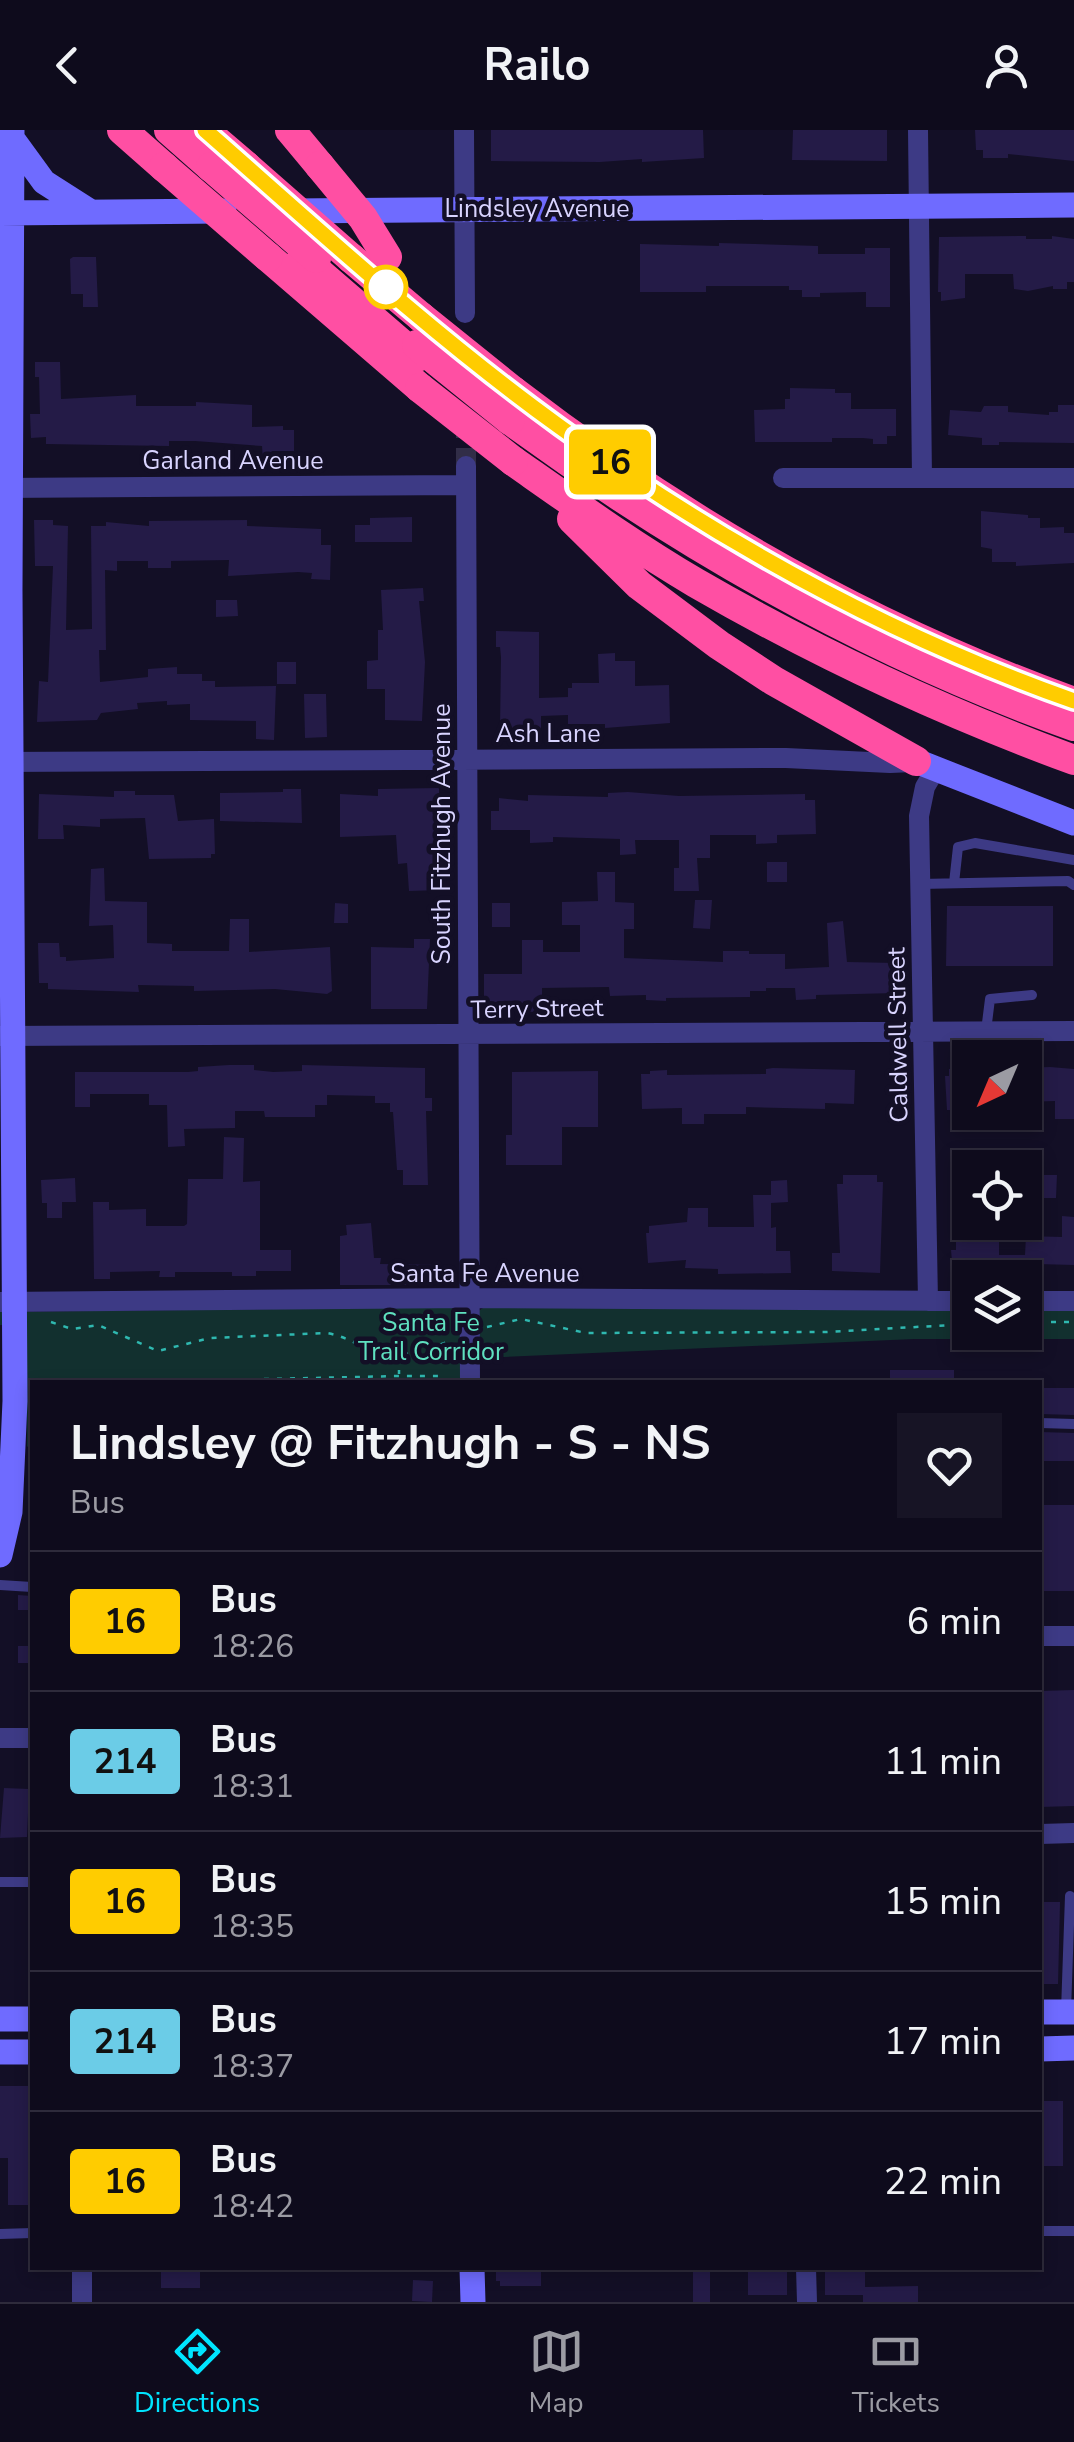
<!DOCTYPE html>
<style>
body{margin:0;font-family:"Nunito Sans",sans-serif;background:#171425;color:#f1f3f6;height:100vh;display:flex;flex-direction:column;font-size:38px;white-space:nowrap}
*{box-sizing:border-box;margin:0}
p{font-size:32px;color:#9b9ba3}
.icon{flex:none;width:55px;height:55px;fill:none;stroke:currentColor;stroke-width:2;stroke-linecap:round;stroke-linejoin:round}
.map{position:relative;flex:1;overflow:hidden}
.details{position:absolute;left:30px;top:1250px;width:1012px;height:890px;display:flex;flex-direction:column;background:#0e0b1c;border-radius:0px;box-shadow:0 5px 15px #0003,0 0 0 2px #2e2b3b}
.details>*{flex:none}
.badge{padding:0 20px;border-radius:8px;font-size:35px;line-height:65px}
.needle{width:65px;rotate:224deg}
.tools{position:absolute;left:952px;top:910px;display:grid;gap:20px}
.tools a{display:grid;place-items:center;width:90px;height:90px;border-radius:0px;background:#0e0b1c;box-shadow:0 5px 15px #0003,0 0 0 2px #2e2b3b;font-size:50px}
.map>.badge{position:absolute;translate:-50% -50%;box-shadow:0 0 0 5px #fff}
.round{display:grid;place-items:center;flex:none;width:105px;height:105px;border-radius:0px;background:#171425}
.headline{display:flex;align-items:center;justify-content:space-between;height:170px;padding:0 40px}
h1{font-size:48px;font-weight:700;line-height:75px}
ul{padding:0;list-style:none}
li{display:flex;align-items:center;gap:30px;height:140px;padding:0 40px;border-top:2px solid #2e2b3b}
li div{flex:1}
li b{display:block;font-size:38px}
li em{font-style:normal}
li .badge{min-width:110px;font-weight:700;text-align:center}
header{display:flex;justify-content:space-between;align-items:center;height:130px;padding:0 40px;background:#0e0b1c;font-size:45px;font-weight:700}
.dock{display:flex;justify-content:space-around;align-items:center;height:140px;border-top:2px solid #2e2b3b;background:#0e0b1c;font-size:28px;color:#9b9ba3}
.dock a{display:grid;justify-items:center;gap:5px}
.dock .on{color:#00e5ff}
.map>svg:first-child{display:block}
.green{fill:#12302f}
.building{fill:#241b47}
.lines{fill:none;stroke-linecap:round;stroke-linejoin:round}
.street-tunnel{stroke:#312d47;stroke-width:20;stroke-dasharray:20 10;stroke-linecap:butt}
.path{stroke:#2fb8b0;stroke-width:2.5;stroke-dasharray:5 8;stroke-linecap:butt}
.lane{stroke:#3d3a85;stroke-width:10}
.street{stroke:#3d3a85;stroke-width:20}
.secondary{stroke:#6f6bff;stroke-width:25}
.highway{stroke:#ff4fa3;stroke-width:30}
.highway-bridge{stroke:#ff4fa3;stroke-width:30}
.line-casing{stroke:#fff;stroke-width:22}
.line{stroke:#fc0;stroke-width:15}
.stop-dot{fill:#fff;stroke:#fc0;stroke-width:5}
.labels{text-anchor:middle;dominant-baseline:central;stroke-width:9;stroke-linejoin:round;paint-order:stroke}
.street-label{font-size:25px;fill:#d9d4ff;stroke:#130f26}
.park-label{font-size:25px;fill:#5fe0c0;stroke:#130f26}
</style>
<header><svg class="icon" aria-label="back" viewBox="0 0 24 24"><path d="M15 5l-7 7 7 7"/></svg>Railo<svg class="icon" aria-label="person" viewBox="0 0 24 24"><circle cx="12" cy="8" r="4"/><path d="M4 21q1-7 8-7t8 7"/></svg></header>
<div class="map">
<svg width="1074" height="2172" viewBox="0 0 1074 2172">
<rect width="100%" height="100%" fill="#130f26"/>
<!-- green -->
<path class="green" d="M 451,1177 L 460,1192 L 483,1178 L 970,1177 L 970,1202 L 1025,1202 L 1025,1177 L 1074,1177 L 1074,1209 L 914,1209 L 479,1228 L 460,1252 L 32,1252 L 32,1322 L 27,1316 L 27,1195 L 0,1195 L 0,1182 Z"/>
<!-- building -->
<path class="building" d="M 491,0 L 703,0 L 704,28 L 642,32 L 642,29 L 600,32 L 491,31 Z
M 793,0 L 887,0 L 887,31 L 792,30 Z
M 975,0 L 1074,0 L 1074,31 L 1008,24 L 1008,28 L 983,28 L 983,20 L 976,20 Z
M 1026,106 L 1026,109 L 1052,109 L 1052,106 L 1074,109 L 1074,152 L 1067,152 L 1067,159 L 1053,159 L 1053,156 L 1028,161 L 1014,159 L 1013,144 L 965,144 L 965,168 L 941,171 L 941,162 L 938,162 L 939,107 Z
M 719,113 L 818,116 L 818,124 L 865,124 L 865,118 L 890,118 L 890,177 L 866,177 L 866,162 L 820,163 L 820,167 L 802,167 L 802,160 L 789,160 L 789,156 L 706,156 L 706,162 L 640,162 L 640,114 L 719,116 Z
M 73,127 L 96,127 L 98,177 L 83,177 L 83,164 L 71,164 L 70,129 Z
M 35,232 L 60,232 L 61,269 L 136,265 L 136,276 L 196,276 L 196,272 L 252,275 L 252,297 L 283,296 L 283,300 L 294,300 L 294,321 L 272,321 L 263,331 L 262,316 L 195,311 L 169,311 L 169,316 L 46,314 L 46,307 L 31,308 L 30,284 L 40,284 L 39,247 L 35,247 Z
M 790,258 L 835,259 L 835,263 L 851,263 L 851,279 L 896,279 L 896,306 L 887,306 L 887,314 L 873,314 L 873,309 L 863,308 L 832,308 L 832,312 L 755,312 L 754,280 L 785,279 L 785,269 L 790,269 Z
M 1058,275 L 1074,275 L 1074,313 L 999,312 L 999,315 L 982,315 L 982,308 L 948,305 L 950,280 L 981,282 L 984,276 L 1008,276 L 1008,282 L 1049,285 L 1049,282 L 1058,282 Z
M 981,381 L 1028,385 L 1028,388 L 1040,388 L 1040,398 L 1064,397 L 1064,403 L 1074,403 L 1074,433 L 1016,436 L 1016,432 L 992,432 L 992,419 L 981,417 Z
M 412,387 L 412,412 L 355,412 L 355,395 L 370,395 L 370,388 Z
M 34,390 L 53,390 L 53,395 L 68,396 L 66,500 L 92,499 L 91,396 L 106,396 L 106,392 L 149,396 L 149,391 L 247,390 L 247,396 L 321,399 L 321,415 L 331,415 L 330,450 L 311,449 L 312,443 L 298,442 L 228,446 L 229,430 L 171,431 L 171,438 L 148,438 L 148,431 L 117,431 L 117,441 L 105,440 L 106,520 L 99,520 L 100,552 L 148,547 L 148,539 L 177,537 L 177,544 L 202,544 L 202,551 L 215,551 L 215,557 L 276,556 L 274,610 L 256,609 L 256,591 L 190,590 L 190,574 L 167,575 L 167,571 L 137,573 L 138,579 L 101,583 L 97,590 L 37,592 L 39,551 L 48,552 L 53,436 L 35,436 Z
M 423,458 L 424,471 L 419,471 L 425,532 L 422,591 L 385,590 L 385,559 L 367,559 L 367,531 L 378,530 L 378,500 L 383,500 L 381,460 Z
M 216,470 L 237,470 L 238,486 L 216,487 Z
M 496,501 L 539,502 L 539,568 L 568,567 L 568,558 L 572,558 L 572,553 L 599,553 L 598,524 L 615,523 L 615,531 L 635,531 L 635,556 L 669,555 L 670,593 L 605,598 L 605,594 L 568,594 L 568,585 L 541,586 L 541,599 L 500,599 L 501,527 L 500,517 L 496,517 Z
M 277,532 L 296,532 L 296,554 L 277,554 Z
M 304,564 L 326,564 L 327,607 L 305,608 Z
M 439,658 L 440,760 L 409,761 L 407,733 L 398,734 L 396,705 L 340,707 L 340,664 L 378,666 L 378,659 Z
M 283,659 L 301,659 L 302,693 L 220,691 L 220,663 L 283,662 Z
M 114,661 L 135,661 L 135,665 L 174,665 L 178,691 L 214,689 L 215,724 L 211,724 L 211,728 L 149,729 L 145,688 L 100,689 L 100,697 L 63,695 L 64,709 L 38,709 L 39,664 L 114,667 Z
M 628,662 L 679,666 L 805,664 L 805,670 L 815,670 L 816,704 L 777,705 L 777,713 L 756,714 L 756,705 L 710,705 L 710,728 L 697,728 L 699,761 L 674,761 L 674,738 L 679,738 L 679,710 L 635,710 L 636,724 L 620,725 L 620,709 L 553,707 L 553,712 L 530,713 L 530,700 L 491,700 L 491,681 L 499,681 L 499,668 L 528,671 L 528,665 L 608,667 L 608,663 Z
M 767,732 L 787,732 L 787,752 L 767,752 Z
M 104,738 L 105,771 L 147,772 L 147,813 L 172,814 L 172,821 L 229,821 L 230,789 L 249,789 L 249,822 L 330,817 L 332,861 L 327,864 L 275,859 L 194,861 L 194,856 L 138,855 L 139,862 L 48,859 L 48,853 L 39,853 L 38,813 L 59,813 L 60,827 L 66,827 L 66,831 L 114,828 L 113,795 L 89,796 L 91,739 Z
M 597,742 L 615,742 L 615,772 L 634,773 L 634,799 L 624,799 L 624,828 L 723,832 L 723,821 L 749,821 L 749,824 L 785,824 L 785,839 L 829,837 L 827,793 L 843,791 L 847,832 L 896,833 L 896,863 L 816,865 L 816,869 L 796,870 L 795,858 L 766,858 L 766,861 L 750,861 L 750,867 L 666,868 L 666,871 L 646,870 L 646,865 L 610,866 L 609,857 L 542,858 L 542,882 L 484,881 L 484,844 L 522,844 L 522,810 L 543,810 L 543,822 L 580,822 L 580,795 L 562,795 L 562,772 L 598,771 Z
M 695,770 L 712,770 L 710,799 L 693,798 Z
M 335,773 L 348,774 L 348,793 L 334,793 Z
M 492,773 L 510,773 L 510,797 L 492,797 Z
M 947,776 L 1053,776 L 1053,836 L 946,836 Z
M 414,809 L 430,809 L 427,879 L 371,879 L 371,817 L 414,818 Z
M 229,935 L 254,935 L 254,940 L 273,942 L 302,941 L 302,935 L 425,938 L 425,968 L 432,968 L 432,981 L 426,981 L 428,1055 L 403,1055 L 403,1040 L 397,1040 L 393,982 L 390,982 L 390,973 L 375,973 L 375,966 L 327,965 L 327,975 L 315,975 L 315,987 L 265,987 L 264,981 L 235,981 L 235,998 L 184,999 L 185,1016 L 168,1017 L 167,975 L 149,975 L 149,964 L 90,964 L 90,977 L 75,977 L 75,942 L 188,942 L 198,941 L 198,937 Z
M 1050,937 L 1074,939 L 1074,989 L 1055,989 L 1055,971 L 1025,972 L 1025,938 Z
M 773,938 L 855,940 L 854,974 L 825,973 L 825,979 L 746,977 L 746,984 L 704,984 L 704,994 L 682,994 L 682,978 L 642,979 L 641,944 L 650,944 L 650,941 L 667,940 L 667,945 L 766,944 L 766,939 Z
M 949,939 L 970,940 L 970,981 L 947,980 L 945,946 L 949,946 Z
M 598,941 L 598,997 L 562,997 L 562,1035 L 506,1035 L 506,1005 L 512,1005 L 512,942 Z
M 224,1007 L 244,1008 L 243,1052 L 260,1051 L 260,1120 L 291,1120 L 291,1141 L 256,1141 L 256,1146 L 232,1146 L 232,1142 L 175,1142 L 175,1147 L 159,1147 L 160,1141 L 110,1142 L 110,1149 L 94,1149 L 93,1072 L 109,1072 L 109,1080 L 146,1079 L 146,1096 L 184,1096 L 187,1094 L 188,1049 L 223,1049 Z
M 843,1045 L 877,1045 L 877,1052 L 883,1052 L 880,1143 L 832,1141 L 832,1123 L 840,1123 L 837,1054 L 843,1054 Z
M 1025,1045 L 1057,1045 L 1056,1068 L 1025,1068 Z
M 75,1048 L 76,1072 L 62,1072 L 62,1088 L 47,1088 L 47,1073 L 42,1073 L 41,1050 Z
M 787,1050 L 788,1072 L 771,1073 L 771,1051 Z
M 753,1065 L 771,1065 L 771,1098 L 776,1097 L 776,1121 L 790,1121 L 791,1143 L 718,1144 L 718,1139 L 685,1138 L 686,1130 L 648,1133 L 646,1103 L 649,1103 L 649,1096 L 687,1092 L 688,1078 L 708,1078 L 708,1097 L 754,1097 Z
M 1062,1086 L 1074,1087 L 1074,1135 L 1037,1134 L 1037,1148 L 1020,1148 L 1020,1142 L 953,1143 L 951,1120 L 956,1120 L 956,1097 L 999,1092 L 999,1125 L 1025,1125 L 1026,1106 L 1062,1107 Z
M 371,1093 L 374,1128 L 381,1128 L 380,1134 L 446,1135 L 446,1151 L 433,1150 L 426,1155 L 340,1155 L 340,1106 L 347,1105 L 346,1095 Z
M 890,1240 L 954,1240 L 954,1252 L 890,1252 Z
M 1040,1258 L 1074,1258 L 1074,1285 L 1040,1284 Z
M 1040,1302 L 1074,1303 L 1074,1331 L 1040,1331 Z
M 1040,1375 L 1074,1375 L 1074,1461 L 1040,1461 Z
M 18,1465 L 32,1466 L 32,1480 L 18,1480 Z
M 18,1516 L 32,1516 L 32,1533 L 18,1533 Z
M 1074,1560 L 1074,1676 L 1040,1677 L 1040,1561 Z
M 4,1658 L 29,1659 L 27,1707 L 0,1708 Z
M 1040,1772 L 1060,1772 L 1058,1854 L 1040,1854 Z
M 0,1956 L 32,1956 L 32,2075 L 8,2075 L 8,2028 L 0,2028 Z
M 1040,1971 L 1063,1971 L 1063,2036 L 1040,2036 Z
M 161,2138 L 200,2138 L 200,2158 L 161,2158 Z
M 496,2138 L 541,2138 L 541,2156 L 500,2156 L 500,2151 L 496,2151 Z
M 693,2138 L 710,2138 L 710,2172 L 693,2172 Z
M 767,2138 L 784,2138 L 787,2141 L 787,2165 L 748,2165 L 748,2141 L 767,2141 Z
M 825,2140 L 865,2140 L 865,2157 L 918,2156 L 918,2172 L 863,2172 L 863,2165 L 825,2165 Z
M 413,2150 L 433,2151 L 432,2172 L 412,2171 Z"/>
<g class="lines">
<!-- street-tunnel -->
<path class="street-tunnel" d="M 466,288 L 466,336"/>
<!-- path -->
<path class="path" d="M 51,1192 L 72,1199 L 98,1195 L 158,1221 L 210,1208 L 327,1203 C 344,1206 356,1214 372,1220 C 399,1230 427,1220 452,1210
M 1025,1192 L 1074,1192
M 487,1197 L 521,1189 L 586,1203 L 826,1202 L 970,1194
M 399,1227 L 399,1244
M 134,1252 L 399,1246 L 440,1246 L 446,1252"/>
<!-- lane -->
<path class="lane" d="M 954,753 L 958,717 L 975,713 L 1074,730
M 920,754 L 1068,751 L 1074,755
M 986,901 L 990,869 L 1032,865
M 1040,1293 L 1074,1294
M 0,1455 L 32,1457
M 0,1752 L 32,1752
M 1066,1881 L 1070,1766
M 1040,2101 L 1074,2101
M 0,2104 L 32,2103"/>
<!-- street -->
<path class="street" d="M 464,0 L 465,183
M 918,0 L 922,348
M 466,336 L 470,1252
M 783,348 L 1074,348
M 0,358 L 466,355
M 0,632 L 786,628 L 890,633 L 913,632
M 0,906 L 1074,901
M 928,1171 L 919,686 L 925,657 L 935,640
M 1025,1171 L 1074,1171
M 0,1172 L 469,1168 L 970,1171
M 1040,1506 L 1074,1506
M 0,1608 L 32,1608
M 1040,1704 L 1074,1703
M 806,2138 L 807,2172
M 82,2172 L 82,2138"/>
<!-- secondary -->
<path class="secondary" d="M 12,8 L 44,52 L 91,82
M 289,81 L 1074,75
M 0,83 L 224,81
M 916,631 L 1074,693
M 0,1425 L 10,1382 L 15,1271 L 10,461 L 12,0
M 1040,1882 L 1074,1882
M 0,1889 L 32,1889
M 1040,1919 L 1074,1918
M 0,1922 L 32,1922
M 472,2138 L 473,2172"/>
<!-- highway -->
<path class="highway" d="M 122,0 L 164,37
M 169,0 L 211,37
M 204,0 L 246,36
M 290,0 L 320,36
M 268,127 L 420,258
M 302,128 L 417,227
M 351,128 L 421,187
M 513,261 C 683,392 872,499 1074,572
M 510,290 C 684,417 871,524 1074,596
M 513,331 C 573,373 633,416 696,453 C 817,523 943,582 1074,630
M 572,389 L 639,455 L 719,515 L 774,551 L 916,631"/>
<!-- highway-bridge -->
<path class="highway-bridge" d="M 246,36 L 351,128
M 320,36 L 363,88 L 387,127
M 164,37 L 268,127
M 211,37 L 316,128
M 421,187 L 513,261
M 417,215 L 510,290
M 420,258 L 513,331"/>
</g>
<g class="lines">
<defs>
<path id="line" d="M 205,0 C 320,101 435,207 560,297 C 718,411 890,506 1074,571"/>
</defs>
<!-- line casing -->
<use href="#line" class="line-casing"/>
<!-- line -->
<use href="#line" class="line"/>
</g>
<!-- markers -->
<circle class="stop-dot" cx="386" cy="157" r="20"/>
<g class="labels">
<!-- street labels -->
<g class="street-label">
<text x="537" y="79">Lindsley Avenue</text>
<text x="233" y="331">Garland Avenue</text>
<text x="548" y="604">Ash Lane</text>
<text transform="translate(442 704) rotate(-90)">South Fitzhugh Avenue</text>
<text transform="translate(537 879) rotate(-1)">Terry Street</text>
<text transform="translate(898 905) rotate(-91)">Caldwell Street</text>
<text x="485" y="1144">Santa Fe Avenue</text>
</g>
<!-- park labels -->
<g class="park-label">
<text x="431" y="1193">Santa Fe<tspan x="431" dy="29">Trail Corridor</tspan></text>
</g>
</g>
</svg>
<div class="tools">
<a><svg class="needle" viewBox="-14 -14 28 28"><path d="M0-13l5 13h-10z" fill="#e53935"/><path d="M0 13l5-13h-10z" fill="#9b9ba3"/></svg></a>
<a><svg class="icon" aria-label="locate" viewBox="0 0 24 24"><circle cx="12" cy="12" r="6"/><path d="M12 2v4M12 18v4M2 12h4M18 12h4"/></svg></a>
<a><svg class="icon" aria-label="layers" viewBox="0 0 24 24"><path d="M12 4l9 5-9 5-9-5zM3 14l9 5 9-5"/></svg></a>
</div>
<b class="badge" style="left:610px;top:332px;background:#fc0;color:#111">16</b>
<section class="details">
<div class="headline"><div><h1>Lindsley @ Fitzhugh - S - NS</h1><p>Bus</p></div><a class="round"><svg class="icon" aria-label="heart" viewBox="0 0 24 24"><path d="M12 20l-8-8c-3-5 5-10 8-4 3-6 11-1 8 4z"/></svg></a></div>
<ul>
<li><span class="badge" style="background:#fc0;color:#111">16</span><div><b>Bus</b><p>18:26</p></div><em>6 min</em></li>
<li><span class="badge" style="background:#6bcce7;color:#111">214</span><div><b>Bus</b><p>18:31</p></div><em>11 min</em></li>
<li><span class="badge" style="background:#fc0;color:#111">16</span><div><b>Bus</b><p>18:35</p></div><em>15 min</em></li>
<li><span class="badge" style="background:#6bcce7;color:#111">214</span><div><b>Bus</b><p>18:37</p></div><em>17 min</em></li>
<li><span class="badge" style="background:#fc0;color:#111">16</span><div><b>Bus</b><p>18:42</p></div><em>22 min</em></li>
</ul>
</section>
</div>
<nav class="dock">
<a class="on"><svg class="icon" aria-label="directions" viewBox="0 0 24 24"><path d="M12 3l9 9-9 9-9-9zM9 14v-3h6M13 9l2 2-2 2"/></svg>Directions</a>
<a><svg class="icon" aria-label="map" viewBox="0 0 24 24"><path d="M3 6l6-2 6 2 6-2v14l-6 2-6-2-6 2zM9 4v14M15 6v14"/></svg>Map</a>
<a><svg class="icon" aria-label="tickets" viewBox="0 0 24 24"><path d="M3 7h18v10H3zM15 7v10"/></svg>Tickets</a>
</nav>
